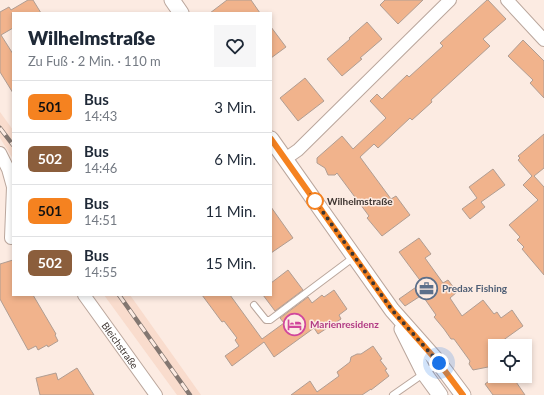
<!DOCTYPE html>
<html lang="de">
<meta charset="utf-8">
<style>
body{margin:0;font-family:Lato,sans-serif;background:#f6f6f7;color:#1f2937;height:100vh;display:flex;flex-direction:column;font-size:15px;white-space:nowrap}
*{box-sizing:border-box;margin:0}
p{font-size:13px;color:#747a83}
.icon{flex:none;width:22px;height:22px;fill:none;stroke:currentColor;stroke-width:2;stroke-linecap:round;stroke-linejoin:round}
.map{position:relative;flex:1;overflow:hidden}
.sheet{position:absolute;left:12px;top:12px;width:260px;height:284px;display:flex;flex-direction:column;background:#fff;border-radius:0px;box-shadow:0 2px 6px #0003}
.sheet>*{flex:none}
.badge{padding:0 8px;border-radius:6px;font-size:14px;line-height:26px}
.fabs{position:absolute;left:488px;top:339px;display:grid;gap:8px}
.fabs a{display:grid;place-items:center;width:44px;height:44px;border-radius:0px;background:#fff;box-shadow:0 2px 6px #0003;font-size:20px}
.you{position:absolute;width:20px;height:20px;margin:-10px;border:3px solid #fff;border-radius:50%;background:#1a73e8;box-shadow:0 0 0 6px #1a73e833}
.map>.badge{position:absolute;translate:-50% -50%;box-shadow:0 0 0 2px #fff}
.round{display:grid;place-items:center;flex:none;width:42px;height:42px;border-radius:0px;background:#f6f6f7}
.overview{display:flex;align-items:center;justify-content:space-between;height:68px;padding:0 16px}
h1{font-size:19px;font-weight:800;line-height:30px}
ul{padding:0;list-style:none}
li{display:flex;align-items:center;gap:12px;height:52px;padding:0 16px;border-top:1px solid #e0e1e3}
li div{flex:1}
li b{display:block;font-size:15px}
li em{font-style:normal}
li .badge{min-width:44px;font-weight:700;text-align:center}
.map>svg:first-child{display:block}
.built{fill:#f9dccd}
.building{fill:#f1b38c;stroke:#b09d92}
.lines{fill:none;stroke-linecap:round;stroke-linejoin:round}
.service-casing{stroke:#baa69c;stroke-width:8}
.minor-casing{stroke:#baa69c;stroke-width:14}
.tertiary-casing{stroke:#baa69c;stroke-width:17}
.service{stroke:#fff;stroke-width:6}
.minor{stroke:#fff;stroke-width:12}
.tertiary{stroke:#fff;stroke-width:15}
.rail-casing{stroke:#837771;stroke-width:4.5}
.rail{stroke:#fcebe2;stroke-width:3;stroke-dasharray:9;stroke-linecap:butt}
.line-casing{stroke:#fff;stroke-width:9}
.line{stroke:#f58220;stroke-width:6}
.walk{stroke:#3e3531;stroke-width:4;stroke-dasharray:0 7.2}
.stop-dot{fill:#fff;stroke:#f58220;stroke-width:2}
.labels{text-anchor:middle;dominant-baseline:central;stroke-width:3;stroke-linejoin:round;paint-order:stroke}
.stop-label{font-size:10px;font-weight:bold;fill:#3e3531;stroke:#fcebe2;text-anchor:start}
.service-label{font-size:10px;font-weight:bold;fill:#4e5e75;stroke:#fcebe2;text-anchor:start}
.hotel-label{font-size:10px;font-weight:bold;fill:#b23c85;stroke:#fcebe2;text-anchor:start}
.street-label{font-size:10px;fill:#3e3531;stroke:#fcebe2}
</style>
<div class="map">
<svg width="544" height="395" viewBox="0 0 544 395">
<rect width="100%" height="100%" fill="#fcebe2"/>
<!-- built -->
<path class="built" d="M 0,112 L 13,130 L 13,159 L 0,138 Z
M 104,295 L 130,295 L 201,395 L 177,395 Z"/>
<!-- building -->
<path class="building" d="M 28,0 L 33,0 L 41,13 L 12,13 L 13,28 L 1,35 L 13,54 L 13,93 L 0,72 L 0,12 L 9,7 L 11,10 Z
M 227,0 L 251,0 L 260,13 L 210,13 Z
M 385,0 L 423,0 L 398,24 L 380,5 Z
M 487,0 L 488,0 L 506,19 L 483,39 L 490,46 L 431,100 L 432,102 L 412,120 L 410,118 L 378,148 L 374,144 L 360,157 L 391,199 L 396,196 L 410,215 L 382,236 L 367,218 L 369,216 L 337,173 L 335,175 L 328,175 L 325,168 L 317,163 L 317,158 L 342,136 L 353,149 L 386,118 L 370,101 L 377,94 L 382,99 L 407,75 L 409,77 L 443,46 L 440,43 Z
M 367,22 L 382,39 L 360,58 L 362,59 L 342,76 L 327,59 L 350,39 L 349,38 Z
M 271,27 L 286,47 L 271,58 Z
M 523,40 L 544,61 L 544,98 L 530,83 L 533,80 L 508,56 Z
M 305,78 L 324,101 L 298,121 L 280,98 Z
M 544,134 L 544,168 L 534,176 L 544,187 L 544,275 L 522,249 L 524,247 L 517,240 L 520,237 L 509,225 L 538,200 L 523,185 L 532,176 L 518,160 L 520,158 L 518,156 Z
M 493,169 L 505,185 L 481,202 L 485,207 L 470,219 L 462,209 L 477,198 L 469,187 Z
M 271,207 L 293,238 L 271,253 Z
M 419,238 L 431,254 L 425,258 L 443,283 L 448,280 L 457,292 L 450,298 L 462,316 L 483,300 L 494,314 L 497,312 L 501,318 L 512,310 L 523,326 L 495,346 L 495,362 L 488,367 L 473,370 L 469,364 L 470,361 L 454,339 L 451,339 L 444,329 L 434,317 L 436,315 L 422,295 L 405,306 L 399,299 L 422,283 L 399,252 Z
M 13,260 L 13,295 L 33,295 L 56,334 L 55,335 L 58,341 L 48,347 L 47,345 L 38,350 L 36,346 L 28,350 L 0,299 L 0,264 Z
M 288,270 L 303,290 L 275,311 L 263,295 L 271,295 L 271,283 Z
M 334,290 L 347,309 L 339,315 L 341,319 L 318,334 L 314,328 L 274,357 L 264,342 L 232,366 L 225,356 L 239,346 L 235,340 L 237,338 L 224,321 L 222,322 L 202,295 L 230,295 L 262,339 L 284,323 L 280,318 L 308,297 L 312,303 L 322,295 L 324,297 Z
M 373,346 L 382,359 L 380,360 L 387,369 L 385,370 L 389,376 L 371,390 L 371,389 L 362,395 L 291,395 L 310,381 L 317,392 L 339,376 L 337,372 L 350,362 L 351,357 L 357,354 L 361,354 Z
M 77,368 L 94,395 L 40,395 L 36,378 L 56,373 L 58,380 Z
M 496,376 L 512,376 L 525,395 L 493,395 L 485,384 Z"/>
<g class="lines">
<defs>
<path id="service" d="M 254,305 L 266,320 L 270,320 L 354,257
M 393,395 L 439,363"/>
<g id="minor">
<path d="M 507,0 L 544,40"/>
<path d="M 0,153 L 8,169 L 13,187 L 11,238"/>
<path d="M 285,159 L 298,150 L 450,0"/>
<path id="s1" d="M 84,295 L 156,395"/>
</g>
<path id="tertiary" d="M 172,0 L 181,13
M 271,139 L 392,310 L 439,363 L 463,395
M 402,329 L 424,373 L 440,395"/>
</defs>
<!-- service casing -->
<use href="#service" class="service-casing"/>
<!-- minor casing -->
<use href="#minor" class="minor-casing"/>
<!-- tertiary casing -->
<use href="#tertiary" class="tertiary-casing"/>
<!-- service -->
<use href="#service" class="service"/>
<!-- minor -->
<use href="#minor" class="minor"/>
<!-- tertiary -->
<use href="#tertiary" class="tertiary"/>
<defs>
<path id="rail" d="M 0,128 L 13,145
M 119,295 L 190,395"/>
</defs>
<!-- rail casing -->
<use href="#rail" class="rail-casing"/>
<!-- rail -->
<use href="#rail" class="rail"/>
</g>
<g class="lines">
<defs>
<path id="line" d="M 271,139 L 392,310 L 439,363 L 463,395"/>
</defs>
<!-- line casing -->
<use href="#line" class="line-casing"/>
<!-- line -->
<use href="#line" class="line"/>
<!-- walk -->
<path class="walk" d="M 315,201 L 311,195 L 392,310 L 439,363"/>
</g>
<!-- icons -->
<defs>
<symbol id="office-ring" viewBox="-11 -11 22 22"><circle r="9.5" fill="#fcebe2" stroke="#5c6f8a" stroke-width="1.5"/><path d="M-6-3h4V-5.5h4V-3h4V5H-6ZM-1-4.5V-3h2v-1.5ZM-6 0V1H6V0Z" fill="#5c6f8a"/></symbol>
<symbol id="hotel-ring" viewBox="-11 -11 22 22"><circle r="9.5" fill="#fcebe2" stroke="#d1479c" stroke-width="1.5"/><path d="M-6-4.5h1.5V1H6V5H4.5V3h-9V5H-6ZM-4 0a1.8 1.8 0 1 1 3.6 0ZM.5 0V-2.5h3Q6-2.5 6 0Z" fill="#d1479c"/></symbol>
</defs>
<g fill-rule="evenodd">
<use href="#office-ring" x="414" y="276" width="25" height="25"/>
<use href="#hotel-ring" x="282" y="312" width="25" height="25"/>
</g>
<!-- markers -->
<circle class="stop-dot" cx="315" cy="201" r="8"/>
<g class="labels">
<!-- stop labels -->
<g class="stop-label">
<text x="327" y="201">Wilhelmstraße</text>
</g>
<!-- service labels -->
<g class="service-label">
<text x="442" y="288">Predax Fishing</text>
</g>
<!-- hotel labels -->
<g class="hotel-label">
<text x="310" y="324">Marienresidenz</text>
</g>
<!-- street labels -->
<g class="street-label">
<text stroke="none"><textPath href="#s1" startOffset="62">Bleichstraße</textPath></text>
</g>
</g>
</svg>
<div class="fabs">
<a><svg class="icon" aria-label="locate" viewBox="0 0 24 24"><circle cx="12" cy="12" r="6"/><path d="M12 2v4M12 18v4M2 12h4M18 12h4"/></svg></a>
</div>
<div class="you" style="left:439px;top:363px"></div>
<section class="sheet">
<div class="overview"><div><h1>Wilhelmstraße</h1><p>Zu Fuß · 2 Min. · 110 m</p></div><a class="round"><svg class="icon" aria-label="heart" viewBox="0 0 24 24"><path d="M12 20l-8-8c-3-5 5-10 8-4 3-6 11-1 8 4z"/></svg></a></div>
<ul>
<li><span class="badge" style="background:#f58220;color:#111">501</span><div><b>Bus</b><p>14:43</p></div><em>3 Min.</em></li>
<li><span class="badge" style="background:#8b5e3c;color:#fff">502</span><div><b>Bus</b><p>14:46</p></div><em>6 Min.</em></li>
<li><span class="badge" style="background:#f58220;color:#111">501</span><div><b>Bus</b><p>14:51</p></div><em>11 Min.</em></li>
<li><span class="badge" style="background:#8b5e3c;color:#fff">502</span><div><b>Bus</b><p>14:55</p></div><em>15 Min.</em></li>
</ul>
</section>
</div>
